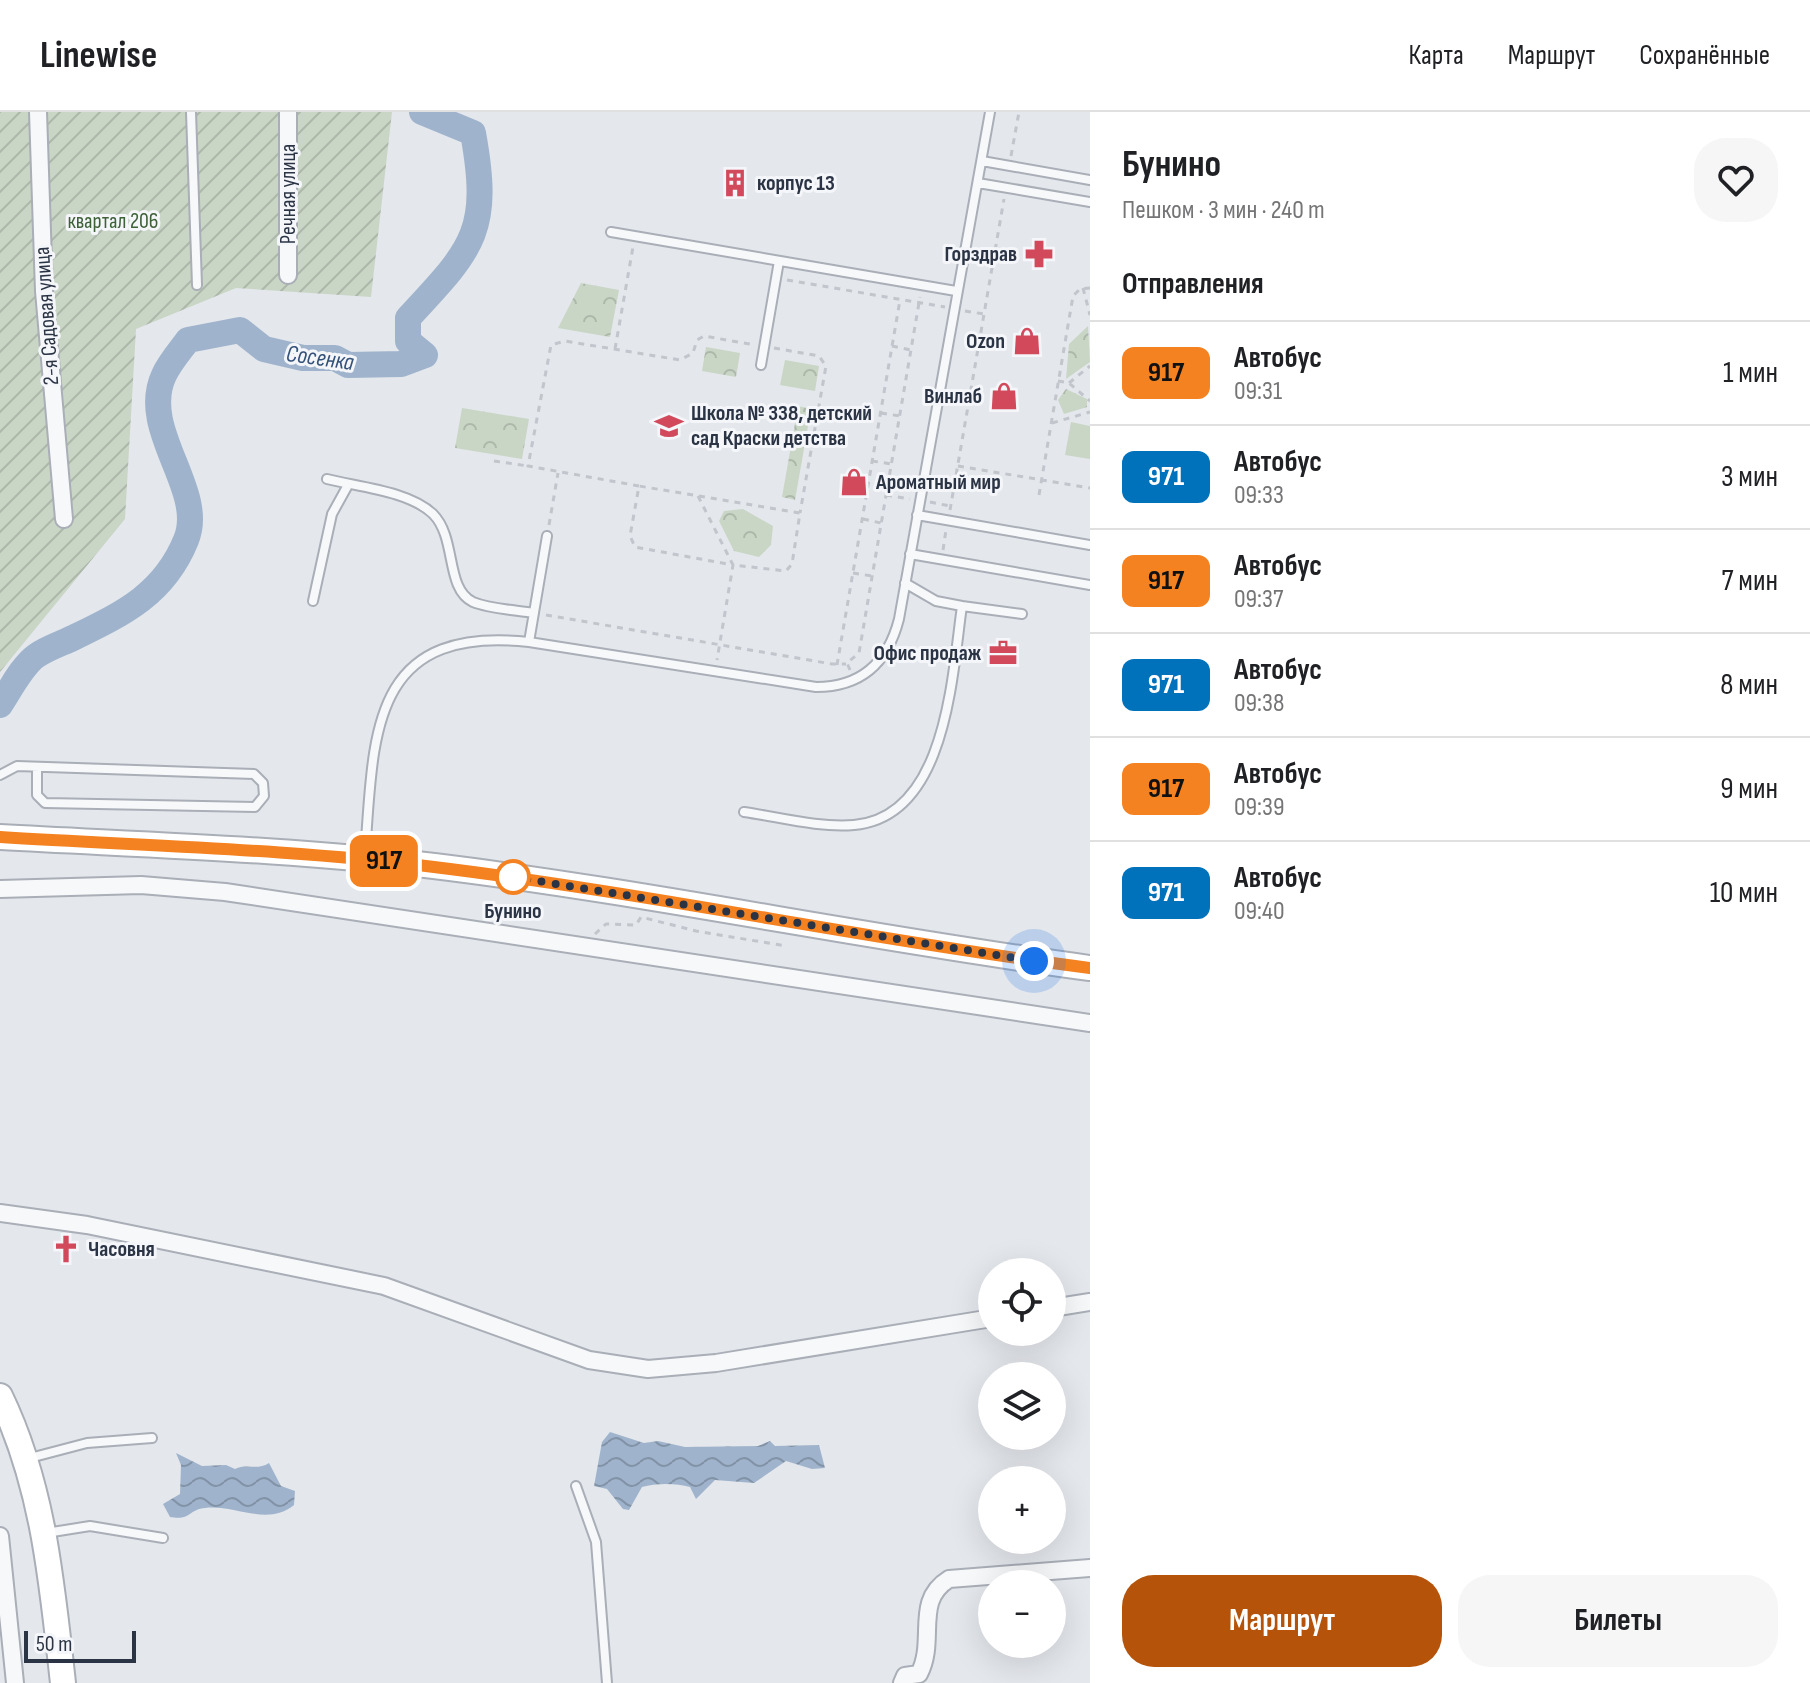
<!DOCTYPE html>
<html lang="ru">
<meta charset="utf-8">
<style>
body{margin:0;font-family:"Sofia Sans Condensed",sans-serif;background:#f6f6f6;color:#202124;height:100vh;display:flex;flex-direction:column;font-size:30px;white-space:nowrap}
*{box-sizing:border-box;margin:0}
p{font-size:26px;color:#757577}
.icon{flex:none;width:44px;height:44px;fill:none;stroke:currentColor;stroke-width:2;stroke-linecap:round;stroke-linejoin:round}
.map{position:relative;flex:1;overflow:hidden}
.side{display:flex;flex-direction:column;background:#fff;width:720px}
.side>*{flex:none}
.badge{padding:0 16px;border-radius:12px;font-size:28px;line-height:52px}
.buttons{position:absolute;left:978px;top:1146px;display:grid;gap:16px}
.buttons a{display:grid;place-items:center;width:88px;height:88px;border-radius:50%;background:#fff;box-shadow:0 8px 32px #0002;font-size:40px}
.scale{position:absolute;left:24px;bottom:20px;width:112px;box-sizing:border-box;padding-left:8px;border:4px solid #2b3445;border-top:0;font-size:22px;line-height:28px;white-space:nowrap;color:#2b3445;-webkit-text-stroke:6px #f4f6f9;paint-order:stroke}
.you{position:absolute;width:40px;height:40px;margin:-20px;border:6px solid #fff;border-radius:50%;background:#1a73e8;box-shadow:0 0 0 12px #1a73e833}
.map>.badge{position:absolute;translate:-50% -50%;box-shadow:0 0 0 4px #fff}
h2{padding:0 32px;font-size:30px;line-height:72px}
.round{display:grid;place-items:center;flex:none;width:84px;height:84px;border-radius:32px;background:#f6f6f6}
.overview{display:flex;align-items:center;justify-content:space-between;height:136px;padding:0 32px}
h1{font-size:38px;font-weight:700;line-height:60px}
.action{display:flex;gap:16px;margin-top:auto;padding:16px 32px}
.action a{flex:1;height:92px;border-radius:32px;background:#b45309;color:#fff;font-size:32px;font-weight:700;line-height:92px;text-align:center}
.action a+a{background:#f6f6f6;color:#202124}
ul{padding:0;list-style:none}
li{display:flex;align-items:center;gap:24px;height:104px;padding:0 32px;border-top:2px solid #e0e0e0}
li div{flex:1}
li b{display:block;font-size:30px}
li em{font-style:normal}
li .badge{min-width:88px;font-weight:700;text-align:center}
header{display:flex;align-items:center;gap:48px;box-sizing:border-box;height:112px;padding:0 40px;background:#fff;border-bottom:2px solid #e0e0e0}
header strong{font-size:38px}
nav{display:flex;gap:44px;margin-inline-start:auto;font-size:28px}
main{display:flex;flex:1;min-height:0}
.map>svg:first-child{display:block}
.park{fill:url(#park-crowns)}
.garden{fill:url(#garden-furrows)}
.pitch{fill:#c9d6c5}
.water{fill:url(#water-waves)}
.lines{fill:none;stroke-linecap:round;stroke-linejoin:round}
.river{stroke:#9fb4cc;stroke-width:26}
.lane-casing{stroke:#a9aeb7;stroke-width:12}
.street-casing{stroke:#a9aeb7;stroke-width:20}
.secondary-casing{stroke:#a9aeb7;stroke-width:28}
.path{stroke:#c2c5cb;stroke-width:3;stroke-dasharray:6 6;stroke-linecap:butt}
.lane{stroke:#f7f8fa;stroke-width:8}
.street{stroke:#f7f8fa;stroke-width:16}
.secondary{stroke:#fff;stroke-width:24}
.line-casing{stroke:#fff;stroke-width:18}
.line{stroke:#f58220;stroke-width:12}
.walk{stroke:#2b3445;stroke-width:8;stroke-dasharray:0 14.4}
.stop-dot{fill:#fff;stroke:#f58220;stroke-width:4}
.labels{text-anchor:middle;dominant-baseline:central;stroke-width:6;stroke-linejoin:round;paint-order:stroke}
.poi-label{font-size:22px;font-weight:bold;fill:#2b3445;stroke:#f4f6f9;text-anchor:start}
.street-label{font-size:22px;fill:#2b3445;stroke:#f4f6f9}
.park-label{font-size:22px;fill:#3f6138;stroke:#f4f6f9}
.stop-label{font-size:22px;font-weight:bold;fill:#2b3445;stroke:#f4f6f9}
.water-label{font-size:24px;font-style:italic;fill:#34527a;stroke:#f4f6f9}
</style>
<header>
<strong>Linewise</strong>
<nav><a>Карта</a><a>Маршрут</a><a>Сохранённые</a></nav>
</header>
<main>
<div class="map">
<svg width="1090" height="1571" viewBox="0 0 1090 1571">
<defs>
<pattern id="park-crowns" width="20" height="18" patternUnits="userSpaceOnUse" patternTransform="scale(2)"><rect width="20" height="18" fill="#c9d6c5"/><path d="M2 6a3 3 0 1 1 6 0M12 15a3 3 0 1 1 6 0" fill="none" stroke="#adb8ab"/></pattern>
<pattern id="garden-furrows" width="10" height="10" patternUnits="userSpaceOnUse" patternTransform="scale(2)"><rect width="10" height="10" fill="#c9d6c5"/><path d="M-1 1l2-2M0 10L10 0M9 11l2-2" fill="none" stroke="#adb8ab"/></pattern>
<pattern id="water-waves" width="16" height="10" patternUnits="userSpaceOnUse" patternTransform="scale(2)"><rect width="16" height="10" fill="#9fb4cc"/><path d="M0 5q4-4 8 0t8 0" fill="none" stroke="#8293a7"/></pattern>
</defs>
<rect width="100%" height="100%" fill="#e4e7ec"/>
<!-- park -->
<path class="park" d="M 581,171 L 619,178 L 610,225 L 558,216 Z
M 1088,214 L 1090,250 L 1066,267 L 1069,232 Z
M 706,235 L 740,241 L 736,265 L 702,259 Z
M 785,248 L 819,254 L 815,279 L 780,273 Z
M 1066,277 L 1087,287 L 1087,295 L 1064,302 L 1058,288 Z
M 798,294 L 811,297 L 795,388 L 782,385 Z
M 462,296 L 529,307 L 522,347 L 455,336 Z
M 743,397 L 773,414 L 771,433 L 759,445 L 734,439 L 719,409 L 724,399 Z"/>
<!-- garden -->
<path class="garden" d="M 0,0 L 392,0 L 371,185 L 236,176 L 136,217 L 125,407 L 0,560 Z"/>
<!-- pitch -->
<path class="pitch" d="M 1071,310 L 1090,314 L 1090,347 L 1065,343 Z"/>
<!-- water -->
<path class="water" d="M 610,1320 L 644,1331 L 658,1329 L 685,1335 L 758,1334 L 770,1329 L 775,1334 L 819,1333 L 825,1356 L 812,1357 L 786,1349 L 754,1371 L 715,1368 L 696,1387 L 690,1375 C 676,1371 656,1371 642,1375 L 629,1398 L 623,1397 L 607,1377 L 594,1374 L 602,1330 Z
M 176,1341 L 202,1354 L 226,1353 L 235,1357 C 247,1351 257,1359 269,1351 L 281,1374 L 295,1379 L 294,1393 C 268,1415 233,1392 205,1396 C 189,1397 191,1409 170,1405 L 163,1392 L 180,1382 L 181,1353 Z"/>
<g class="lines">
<!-- river -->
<path class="river" d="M 0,593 C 10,578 22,554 36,544 C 47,536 63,531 75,525 C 124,501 164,482 186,428 C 207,378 138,318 164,263 C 170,250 180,239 188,228 L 240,218 L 264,237 L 303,246 L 335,246 L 348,253 L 401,252 L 425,243 L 408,229 L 408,206 C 473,136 491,120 473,21 L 422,0"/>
<defs>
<path id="lane" d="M 191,0 L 197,173
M 982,49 L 1090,68
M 978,71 L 1090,90
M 611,120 L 956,179
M 761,253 L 779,149
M 327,367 C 359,375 409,379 433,402 C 457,426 445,477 473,490 C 490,497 515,498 534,501
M 917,403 L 1090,433
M 910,442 L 1090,473
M 905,471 L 936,489 L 962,494
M 313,489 L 332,402 L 348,373
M 529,530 L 547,424
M 0,663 L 17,654 L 254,662 L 263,671 L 264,684 L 255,695 L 45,691 L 37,683 L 37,655
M 744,700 C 779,705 819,716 854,713 C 947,705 952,563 962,494 L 1022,502
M 365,742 C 374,623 369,513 529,530 L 816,575 C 862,575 888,550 899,507 L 990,0
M 26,1347 L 87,1331 L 152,1326
M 576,1374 L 596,1430 L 607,1571
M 46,1421 L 90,1414 L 163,1426"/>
<path id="street" d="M 38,0 L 44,179 L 64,407
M 288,0 L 288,163
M 0,777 L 141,773 L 225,780 L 1090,911
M 0,1101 L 87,1113 L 384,1174 L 589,1248 L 648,1257 L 716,1251 L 992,1206
M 1052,1196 L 1090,1190
M 0,1424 L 15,1571
M 902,1571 L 905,1564 L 919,1562 C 937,1528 913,1489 949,1467 L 1090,1456"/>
<path id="secondary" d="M 0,725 C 145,733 290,737 434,754 C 654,781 870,827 1090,856
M 0,1284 C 44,1375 52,1473 63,1571"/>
</defs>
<!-- lane casing -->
<use href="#lane" class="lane-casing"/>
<!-- street casing -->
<use href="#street" class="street-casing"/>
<!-- secondary casing -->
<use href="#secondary" class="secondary-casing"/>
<!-- path -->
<path class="path" d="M 1011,44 L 1019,0
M 787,168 L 945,195
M 1083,176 L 1090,203
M 965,199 L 984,202
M 892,234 L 911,238
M 774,236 L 819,244 L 826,254 L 800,401
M 615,237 L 633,135
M 1058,269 L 1069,271 L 1090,289
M 1069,271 L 1090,254
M 881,301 L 900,304
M 1052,311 L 1090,300
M 494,349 L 528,354
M 872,349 L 892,352
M 958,354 L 1090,376
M 639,374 L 528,354 L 551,233 L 565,229 L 680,248 L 693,241 L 697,228 L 704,224 L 755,233
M 886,383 L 910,387
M 1039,383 L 1073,184 L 1080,177 L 1090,176
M 698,384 L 733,453 L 786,459 L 792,452 L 800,401 L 639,374 L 630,424 L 635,435 L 733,453 L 717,548
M 930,390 L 950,394
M 950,398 L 1004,87
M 863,407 L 881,411
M 549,413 L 558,361
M 943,438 L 946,418
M 853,461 L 872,464
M 546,503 L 832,552 L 846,552
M 837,553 L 900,188
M 850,558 L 847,551 L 859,541 L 920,185
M 595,822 L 606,812 L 636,813 L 641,805 L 696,819 L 786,834"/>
<!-- lane -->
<use href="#lane" class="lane"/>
<!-- street -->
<use href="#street" class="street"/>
<!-- secondary -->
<use href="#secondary" class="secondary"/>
</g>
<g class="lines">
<defs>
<path id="line" d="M 0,725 C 144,734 290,737 434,755 C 654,782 870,828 1090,856"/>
</defs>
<!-- line casing -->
<use href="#line" class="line-casing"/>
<!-- line -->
<use href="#line" class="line"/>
<!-- walk -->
<path class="walk" d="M 513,765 L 1034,849"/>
</g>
<!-- icons -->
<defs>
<symbol id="building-bare" viewBox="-9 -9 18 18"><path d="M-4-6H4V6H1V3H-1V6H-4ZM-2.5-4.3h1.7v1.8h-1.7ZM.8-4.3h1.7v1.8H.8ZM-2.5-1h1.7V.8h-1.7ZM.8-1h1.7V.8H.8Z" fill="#d1495b" stroke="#f4f6f9" stroke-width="2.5" paint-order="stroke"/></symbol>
<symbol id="pharmacy-bare" viewBox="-9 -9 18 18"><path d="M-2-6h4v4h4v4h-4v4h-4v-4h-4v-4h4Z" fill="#d1495b" stroke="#f4f6f9" stroke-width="2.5" paint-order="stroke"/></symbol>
<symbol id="shop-bare" viewBox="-9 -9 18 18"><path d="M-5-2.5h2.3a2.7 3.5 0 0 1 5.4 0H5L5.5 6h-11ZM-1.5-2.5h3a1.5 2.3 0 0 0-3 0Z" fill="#d1495b" stroke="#f4f6f9" stroke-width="2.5" paint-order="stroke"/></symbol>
<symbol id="school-bare" viewBox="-9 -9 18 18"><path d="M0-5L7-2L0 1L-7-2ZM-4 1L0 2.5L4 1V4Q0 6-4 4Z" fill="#d1495b" stroke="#f4f6f9" stroke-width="2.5" paint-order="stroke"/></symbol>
<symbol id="office-bare" viewBox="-9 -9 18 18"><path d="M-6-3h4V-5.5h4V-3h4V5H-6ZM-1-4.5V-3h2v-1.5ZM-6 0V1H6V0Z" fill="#d1495b" stroke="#f4f6f9" stroke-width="2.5" paint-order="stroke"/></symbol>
<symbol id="church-bare" viewBox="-9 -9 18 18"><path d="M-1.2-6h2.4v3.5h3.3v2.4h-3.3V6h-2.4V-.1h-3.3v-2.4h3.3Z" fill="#d1495b" stroke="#f4f6f9" stroke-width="2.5" paint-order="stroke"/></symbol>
</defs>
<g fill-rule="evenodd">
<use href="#building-bare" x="715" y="51" width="40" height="40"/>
<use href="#pharmacy-bare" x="1019" y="122" width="40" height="40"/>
<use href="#shop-bare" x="1007" y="209" width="40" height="40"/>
<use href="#shop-bare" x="984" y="264" width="40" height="40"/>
<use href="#school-bare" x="649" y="294" width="40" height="40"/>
<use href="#shop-bare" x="834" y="350" width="40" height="40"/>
<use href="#office-bare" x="983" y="521" width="40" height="40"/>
<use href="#church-bare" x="46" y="1117" width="40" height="40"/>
</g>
<!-- markers -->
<circle class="stop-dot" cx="513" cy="765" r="16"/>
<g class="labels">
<!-- poi labels -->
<g class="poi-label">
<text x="757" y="71">корпус 13</text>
<text x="1017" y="142" text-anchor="end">Горздрав</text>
<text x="1005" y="229" text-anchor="end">Ozon</text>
<text x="982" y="284" text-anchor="end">Винлаб</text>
<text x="691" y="301">Школа № 338, детский<tspan x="691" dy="25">сад Краски детства</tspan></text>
<text x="876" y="370">Ароматный мир</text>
<text x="981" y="541" text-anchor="end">Офис продаж</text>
<text x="88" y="1137">Часовня</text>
</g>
<!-- street labels -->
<g class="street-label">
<text transform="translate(288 82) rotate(-90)">Речная улица</text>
<text transform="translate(47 204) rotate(-94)">2-я Садовая улица</text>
</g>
<!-- park labels -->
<g class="park-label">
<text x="113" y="109">квартал 206</text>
</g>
<!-- stop labels -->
<g class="stop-label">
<text x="513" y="799">Бунино</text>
</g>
<!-- water labels -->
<g class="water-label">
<text transform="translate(320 246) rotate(8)">Сосенка</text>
</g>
</g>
</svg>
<div class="buttons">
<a><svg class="icon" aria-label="locate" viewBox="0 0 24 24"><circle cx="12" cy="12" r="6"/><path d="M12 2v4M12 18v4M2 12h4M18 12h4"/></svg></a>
<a><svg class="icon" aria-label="layers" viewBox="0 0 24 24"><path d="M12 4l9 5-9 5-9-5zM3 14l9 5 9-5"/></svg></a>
<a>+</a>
<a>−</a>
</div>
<div class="scale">50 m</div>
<div class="you" style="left:1034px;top:849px"></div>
<b class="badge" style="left:384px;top:749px;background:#f58220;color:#111">917</b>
</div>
<section class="side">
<div class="overview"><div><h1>Бунино</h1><p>Пешком · 3 мин · 240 m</p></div><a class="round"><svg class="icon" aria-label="heart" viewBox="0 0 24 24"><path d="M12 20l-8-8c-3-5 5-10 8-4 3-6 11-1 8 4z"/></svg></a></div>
<h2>Отправления</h2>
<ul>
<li><span class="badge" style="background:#f58220;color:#111">917</span><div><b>Автобус</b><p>09:31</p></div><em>1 мин</em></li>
<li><span class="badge" style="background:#0072bc;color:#fff">971</span><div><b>Автобус</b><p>09:33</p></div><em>3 мин</em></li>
<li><span class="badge" style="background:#f58220;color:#111">917</span><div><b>Автобус</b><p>09:37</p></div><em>7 мин</em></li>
<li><span class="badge" style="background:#0072bc;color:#fff">971</span><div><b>Автобус</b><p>09:38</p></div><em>8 мин</em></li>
<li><span class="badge" style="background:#f58220;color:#111">917</span><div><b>Автобус</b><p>09:39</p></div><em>9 мин</em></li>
<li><span class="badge" style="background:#0072bc;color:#fff">971</span><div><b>Автобус</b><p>09:40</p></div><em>10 мин</em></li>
</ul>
<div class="action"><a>Маршрут</a><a>Билеты</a></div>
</section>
</main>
